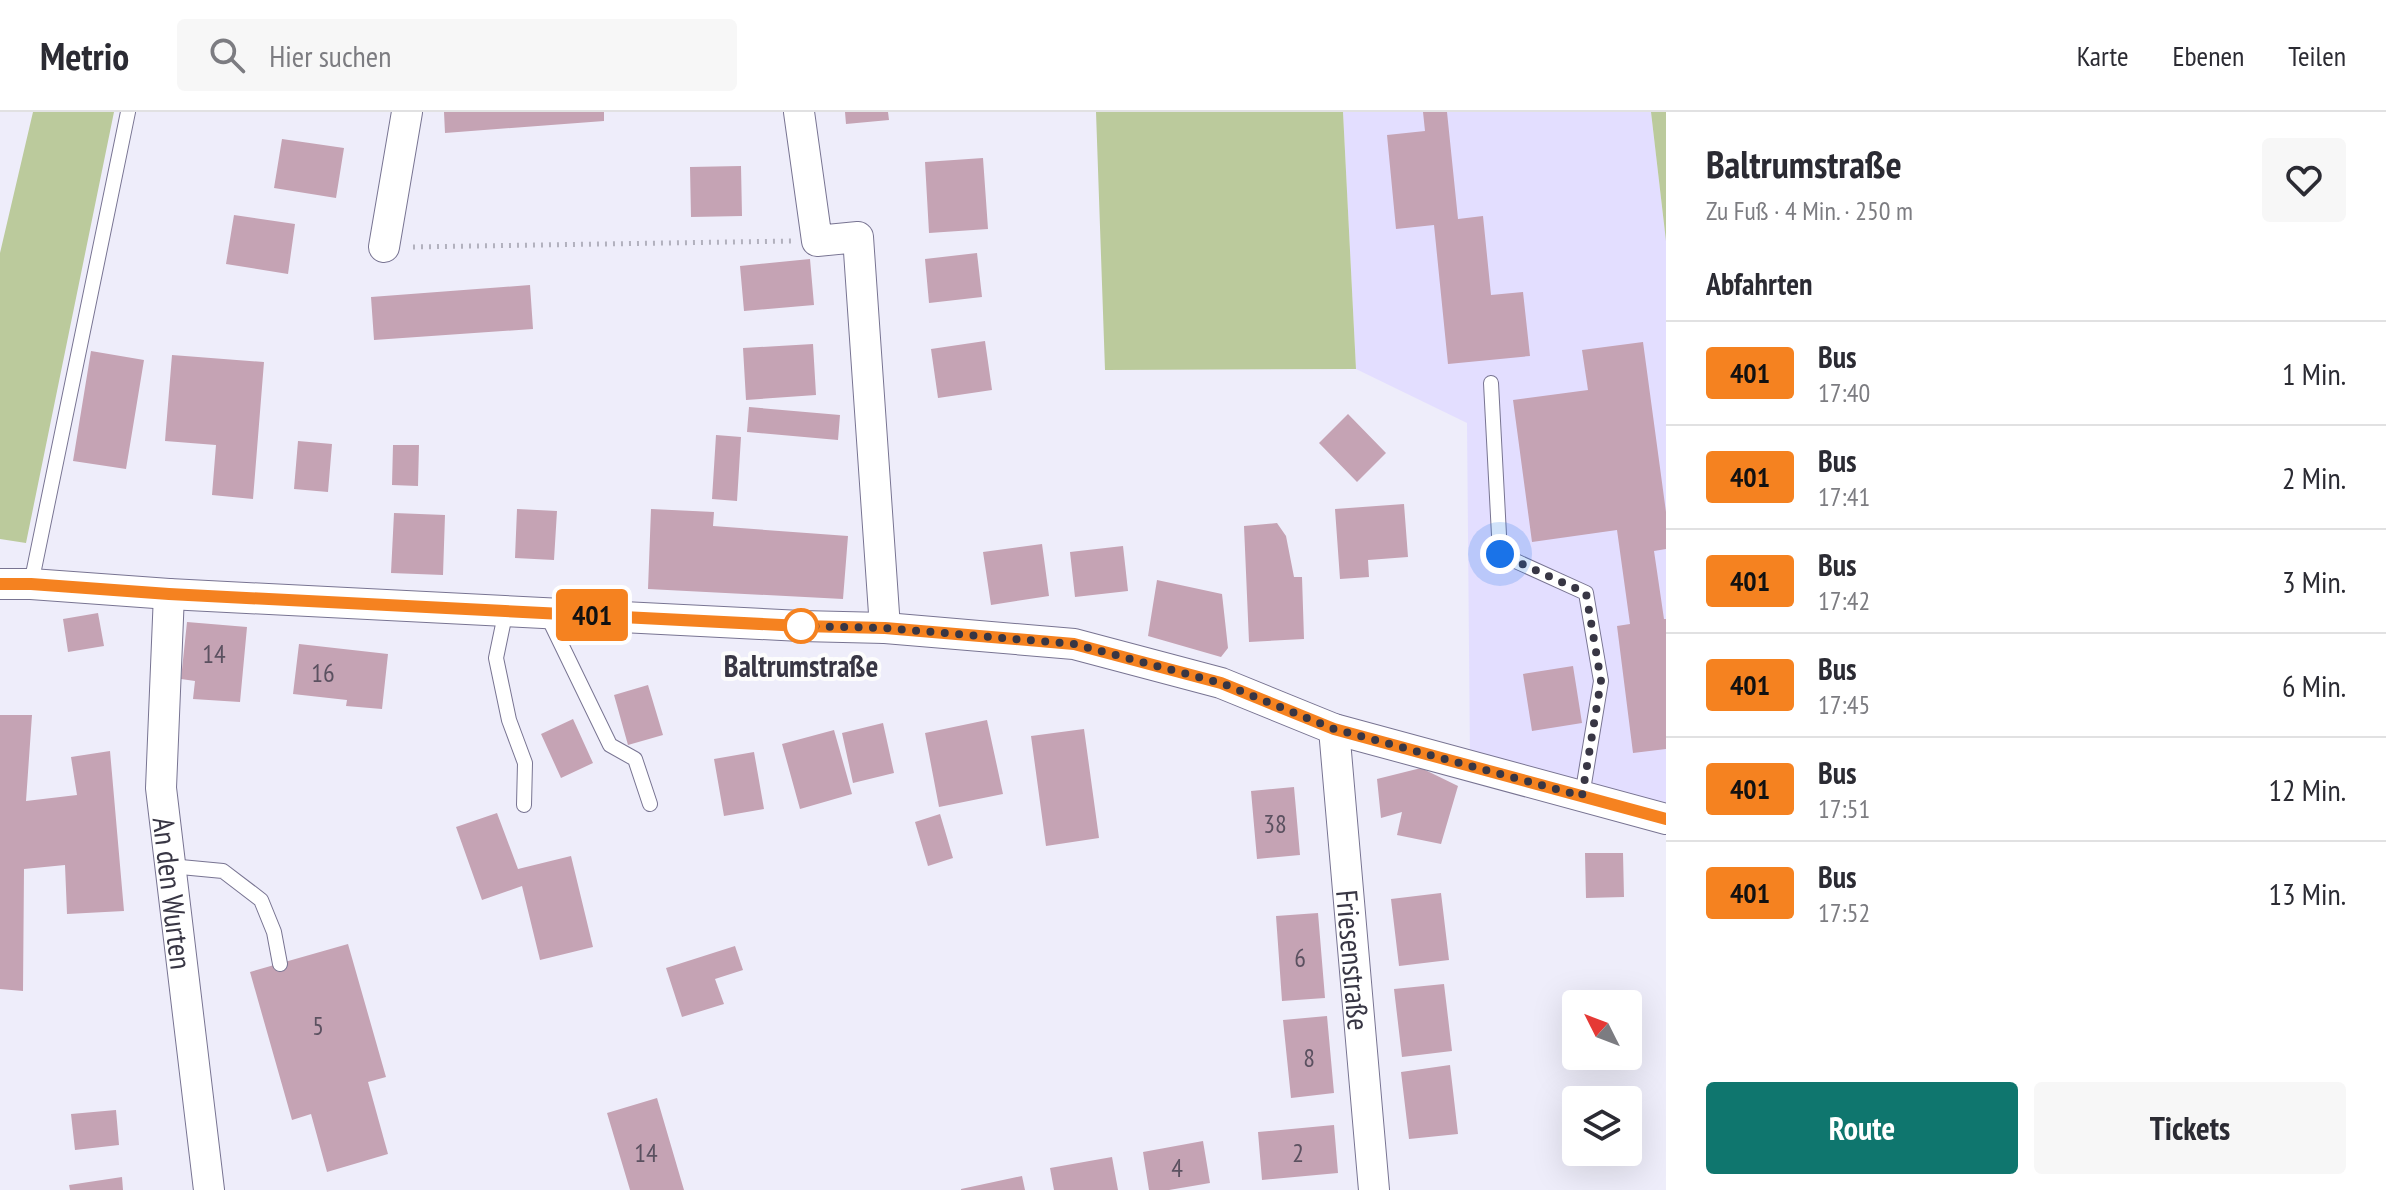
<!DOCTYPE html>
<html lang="de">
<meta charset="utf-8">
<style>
body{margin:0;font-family:"PT Sans Narrow",sans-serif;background:#f7f7f7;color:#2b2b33;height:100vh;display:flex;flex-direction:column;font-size:30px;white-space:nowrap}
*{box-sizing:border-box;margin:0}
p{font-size:26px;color:#7c7c81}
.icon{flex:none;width:44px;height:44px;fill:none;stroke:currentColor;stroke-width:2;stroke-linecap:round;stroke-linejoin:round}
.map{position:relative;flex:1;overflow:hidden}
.details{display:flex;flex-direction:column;background:#fff;width:720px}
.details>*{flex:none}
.badge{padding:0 16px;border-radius:6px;font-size:28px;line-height:52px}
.needle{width:52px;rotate:312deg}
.buttons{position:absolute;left:1562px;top:878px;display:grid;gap:16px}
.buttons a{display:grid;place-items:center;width:80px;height:80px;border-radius:8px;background:#fff;box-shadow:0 8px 32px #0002;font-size:40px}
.you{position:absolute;width:40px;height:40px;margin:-20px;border:6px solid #fff;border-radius:50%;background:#1a73e8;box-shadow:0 0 0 12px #1a73e833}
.map>.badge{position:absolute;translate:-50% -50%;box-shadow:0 0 0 4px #fff}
h2{padding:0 40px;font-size:30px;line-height:72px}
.round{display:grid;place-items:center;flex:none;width:84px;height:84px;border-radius:8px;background:#f7f7f7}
.headline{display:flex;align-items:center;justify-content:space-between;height:136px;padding:0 40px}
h1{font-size:38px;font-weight:700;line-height:60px}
.cta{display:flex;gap:16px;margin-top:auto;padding:16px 40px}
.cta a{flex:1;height:92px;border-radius:8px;background:#0f766e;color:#fff;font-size:32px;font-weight:700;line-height:92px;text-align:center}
.cta a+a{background:#f7f7f7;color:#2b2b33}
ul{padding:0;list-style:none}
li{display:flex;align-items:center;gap:24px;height:104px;padding:0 40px;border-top:2px solid #e1e1e2}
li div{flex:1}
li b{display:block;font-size:30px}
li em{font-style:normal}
li .badge{min-width:88px;font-weight:700;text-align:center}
header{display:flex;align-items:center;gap:48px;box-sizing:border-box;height:112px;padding:0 40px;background:#fff;border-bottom:2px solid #e1e1e2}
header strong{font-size:38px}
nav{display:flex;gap:44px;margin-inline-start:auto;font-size:28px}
.search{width:560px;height:72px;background:#f7f7f7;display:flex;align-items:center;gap:20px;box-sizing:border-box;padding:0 28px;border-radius:8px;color:#7c7c81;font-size:30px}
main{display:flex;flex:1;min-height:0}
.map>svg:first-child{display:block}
.built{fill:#e3deff}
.green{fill:#bbca9c}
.building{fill:#c5a3b4}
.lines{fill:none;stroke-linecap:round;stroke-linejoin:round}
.lane-casing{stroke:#787492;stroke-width:16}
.street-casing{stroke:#787492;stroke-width:32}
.path{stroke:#b2b1be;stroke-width:5;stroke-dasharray:2 6;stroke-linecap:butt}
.lane{stroke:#fff;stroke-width:14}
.street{stroke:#fff;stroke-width:30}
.line-casing{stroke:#fff;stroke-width:18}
.line{stroke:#f58220;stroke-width:12}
.walk{stroke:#383644;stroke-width:8;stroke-dasharray:0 14.4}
.stop-dot{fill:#fff;stroke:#f58220;stroke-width:4}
.labels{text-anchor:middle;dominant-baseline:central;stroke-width:8;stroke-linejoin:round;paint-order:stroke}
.number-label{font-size:26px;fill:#5b5160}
.stop-label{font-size:30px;font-weight:bold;fill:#383644;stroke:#fcfcfc}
.street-label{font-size:30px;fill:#383644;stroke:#fcfcfc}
</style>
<header>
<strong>Metrio</strong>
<div class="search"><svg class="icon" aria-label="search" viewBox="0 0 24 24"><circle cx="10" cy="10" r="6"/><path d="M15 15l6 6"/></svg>Hier suchen</div>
<nav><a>Karte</a><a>Ebenen</a><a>Teilen</a></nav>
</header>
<main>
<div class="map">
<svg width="1666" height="1078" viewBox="0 0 1666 1078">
<rect width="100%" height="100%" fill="#eeedfa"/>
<!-- built -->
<path class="built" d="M 1343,0 L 1651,0 L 1666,129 L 1666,694 L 1470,648 L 1467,311 L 1356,257 Z"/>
<!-- green -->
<path class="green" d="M 33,0 L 114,0 L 26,431 L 0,427 L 0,141 Z
M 1096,0 L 1343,0 L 1356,257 L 1105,258 Z
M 1651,0 L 1666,0 L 1666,129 Z"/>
<!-- building -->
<path class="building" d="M 444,0 L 604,0 L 604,9 L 445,21 Z
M 845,0 L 888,0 L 889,8 L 846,12 Z
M 1423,0 L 1447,0 L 1458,107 L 1483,104 L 1491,183 L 1523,180 L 1530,244 L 1448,252 L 1434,113 L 1396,117 L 1387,23 L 1425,19 Z
M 282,27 L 344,36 L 336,86 L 274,76 Z
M 983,46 L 988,117 L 929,121 L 925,50 Z
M 741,54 L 742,104 L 691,105 L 690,55 Z
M 234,103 L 295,112 L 288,162 L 226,152 Z
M 977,141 L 982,185 L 929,191 L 925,147 Z
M 810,147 L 814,193 L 744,199 L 740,154 Z
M 530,173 L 533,217 L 374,228 L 371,185 Z
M 985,229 L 992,278 L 938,286 L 931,237 Z
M 1643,230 L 1666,400 L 1666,437 L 1654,439 L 1664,507 L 1666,507 L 1666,637 L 1633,641 L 1617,514 L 1630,512 L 1617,418 L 1532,430 L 1513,288 L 1588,278 L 1582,238 Z
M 813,232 L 816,283 L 746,288 L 743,236 Z
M 91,239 L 144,248 L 126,357 L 73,349 Z
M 172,243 L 264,250 L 253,387 L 212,383 L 216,333 L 165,329 Z
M 749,295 L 840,303 L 838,328 L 747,320 Z
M 1348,302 L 1386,341 L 1357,370 L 1319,331 Z
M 716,323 L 741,325 L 737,389 L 712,387 Z
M 298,329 L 332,332 L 328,380 L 294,377 Z
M 393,333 L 419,333 L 418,374 L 392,373 Z
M 1404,392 L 1408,445 L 1368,448 L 1369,465 L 1340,467 L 1335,397 Z
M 517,397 L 557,399 L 554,448 L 515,446 Z
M 651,397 L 714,400 L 713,414 L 848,424 L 843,487 L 648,477 Z
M 394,401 L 445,403 L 443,463 L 391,461 Z
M 1277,411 L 1286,424 L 1294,465 L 1302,465 L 1304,527 L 1249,530 L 1244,414 Z
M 1042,432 L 1049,484 L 991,493 L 983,440 Z
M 1123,434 L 1128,479 L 1075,485 L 1070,440 Z
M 1157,468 L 1222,482 L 1228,536 L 1221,545 L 1148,524 Z
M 98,501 L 104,534 L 68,540 L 63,507 Z
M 187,510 L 247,515 L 240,590 L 193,587 L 195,569 L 181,567 Z
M 299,532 L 388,542 L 382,597 L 346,594 L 347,588 L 293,582 Z
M 1573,554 L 1582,611 L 1532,619 L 1523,562 Z
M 648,573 L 663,623 L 628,633 L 614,583 Z
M 0,603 L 32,603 L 26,689 L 77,683 L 71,645 L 110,639 L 124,799 L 67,802 L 65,753 L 24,757 L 23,879 L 0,877 Z
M 573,607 L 593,651 L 561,666 L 541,622 Z
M 987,608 L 1003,682 L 939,695 L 925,621 Z
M 883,611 L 894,661 L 853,671 L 842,621 Z
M 1084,617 L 1099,726 L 1046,734 L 1031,624 Z
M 834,618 L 852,682 L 800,697 L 782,632 Z
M 754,640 L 764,697 L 724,704 L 714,647 Z
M 1421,656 L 1458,674 L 1441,732 L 1397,723 L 1402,700 L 1381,706 L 1377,667 Z
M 1294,675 L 1300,743 L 1257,747 L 1251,679 Z
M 497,701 L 518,757 L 571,744 L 593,835 L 540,848 L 522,774 L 482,788 L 456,715 Z
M 940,702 L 953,746 L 928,754 L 915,710 Z
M 1585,741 L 1623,741 L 1624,785 L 1586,786 Z
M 1441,781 L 1449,848 L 1399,854 L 1391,787 Z
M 1318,801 L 1325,886 L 1282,889 L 1276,804 Z
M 348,832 L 386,965 L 368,970 L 388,1042 L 327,1060 L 311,1002 L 292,1008 L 250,860 Z
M 735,834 L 743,858 L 715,867 L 724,892 L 682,905 L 666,856 Z
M 1444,872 L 1452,939 L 1402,945 L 1394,877 Z
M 1327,904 L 1334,981 L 1291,986 L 1283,908 Z
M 1450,953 L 1458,1022 L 1409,1027 L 1401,960 Z
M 657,986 L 684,1078 L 630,1078 L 607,1001 Z
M 116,998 L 119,1033 L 75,1038 L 71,1002 Z
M 1334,1013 L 1338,1061 L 1262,1068 L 1258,1020 Z
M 1203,1029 L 1210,1071 L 1169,1078 L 1149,1078 L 1143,1040 Z
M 1112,1045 L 1118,1078 L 1054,1078 L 1050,1056 Z
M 1022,1064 L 1025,1078 L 961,1078 L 961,1077 Z
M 122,1065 L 123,1078 L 70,1078 L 69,1073 Z"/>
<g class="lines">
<defs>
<path id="lane" d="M 1491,271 L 1500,442 L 1586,481 L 1601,569 L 1582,684
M 31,472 L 128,0
M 506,498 L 496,546 L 509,608 L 525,651 L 524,693
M 546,501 L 610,633 L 635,647 L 650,692
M 170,754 L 223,759 L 261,788 L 274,820 L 280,852"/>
<g id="street">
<path d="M 799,0 L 817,129 L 858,125 L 885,516"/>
<path d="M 384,135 L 407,0"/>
<path d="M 0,472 L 31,472 L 169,482 L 801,514 L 885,516 L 1074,532 L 1221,571 L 1334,617 L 1666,707"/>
<path id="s1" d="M 169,482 L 161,676 L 209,1078"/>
<path id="s2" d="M 1334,617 L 1374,1078"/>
</g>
</defs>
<!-- lane casing -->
<use href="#lane" class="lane-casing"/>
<!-- street casing -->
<use href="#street" class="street-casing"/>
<!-- path -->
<path class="path" d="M 413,135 L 791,129"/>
<!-- lane -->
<use href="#lane" class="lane"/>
<!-- street -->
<use href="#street" class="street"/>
</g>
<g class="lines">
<defs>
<path id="line" d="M 0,472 L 31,472 L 169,482 L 801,514 L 885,516 L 1074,532 L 1221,571 L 1334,617 L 1666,707"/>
</defs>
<!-- line casing -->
<use href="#line" class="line-casing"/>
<!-- line -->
<use href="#line" class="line"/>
<!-- walk -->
<path class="walk" d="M 801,514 L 885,516 L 1074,532 L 1221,571 L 1334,617 L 1582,684 L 1601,569 L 1586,481 L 1500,442"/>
</g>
<!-- markers -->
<circle class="stop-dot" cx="801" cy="514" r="16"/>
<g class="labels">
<!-- number labels -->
<g class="number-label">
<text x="214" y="541">14</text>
<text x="323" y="560">16</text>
<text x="1275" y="711">38</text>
<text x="1300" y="845">6</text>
<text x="318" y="913">5</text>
<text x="1309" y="945">8</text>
<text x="646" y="1040">14</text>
<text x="1298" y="1040">2</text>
<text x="1177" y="1055">4</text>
</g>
<!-- stop labels -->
<g class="stop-label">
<text x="801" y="553">Baltrumstraße</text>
</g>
<!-- street labels -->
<g class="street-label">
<text stroke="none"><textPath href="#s1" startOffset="300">An den Wurten</textPath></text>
<text stroke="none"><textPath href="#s2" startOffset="232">Friesenstraße</textPath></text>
</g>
</g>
</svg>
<div class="buttons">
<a><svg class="needle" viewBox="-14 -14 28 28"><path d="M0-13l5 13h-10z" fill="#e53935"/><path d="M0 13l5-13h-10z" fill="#7c7c81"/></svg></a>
<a><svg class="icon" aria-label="layers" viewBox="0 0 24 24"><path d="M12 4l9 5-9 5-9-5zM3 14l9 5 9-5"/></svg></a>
</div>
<div class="you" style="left:1500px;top:442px"></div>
<b class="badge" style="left:592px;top:503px;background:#f58220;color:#111">401</b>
</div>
<section class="details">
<div class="headline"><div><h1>Baltrumstraße</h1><p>Zu Fuß · 4 Min. · 250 m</p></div><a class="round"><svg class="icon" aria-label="heart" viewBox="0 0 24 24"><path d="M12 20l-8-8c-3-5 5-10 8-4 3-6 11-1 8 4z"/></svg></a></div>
<h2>Abfahrten</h2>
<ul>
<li><span class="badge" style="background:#f58220;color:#111">401</span><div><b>Bus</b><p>17:40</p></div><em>1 Min.</em></li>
<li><span class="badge" style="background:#f58220;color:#111">401</span><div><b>Bus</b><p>17:41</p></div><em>2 Min.</em></li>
<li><span class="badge" style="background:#f58220;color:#111">401</span><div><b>Bus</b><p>17:42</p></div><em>3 Min.</em></li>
<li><span class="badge" style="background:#f58220;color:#111">401</span><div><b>Bus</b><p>17:45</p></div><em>6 Min.</em></li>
<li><span class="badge" style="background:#f58220;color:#111">401</span><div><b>Bus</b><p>17:51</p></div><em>12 Min.</em></li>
<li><span class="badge" style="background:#f58220;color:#111">401</span><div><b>Bus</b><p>17:52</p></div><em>13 Min.</em></li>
</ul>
<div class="cta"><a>Route</a><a>Tickets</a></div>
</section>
</main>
